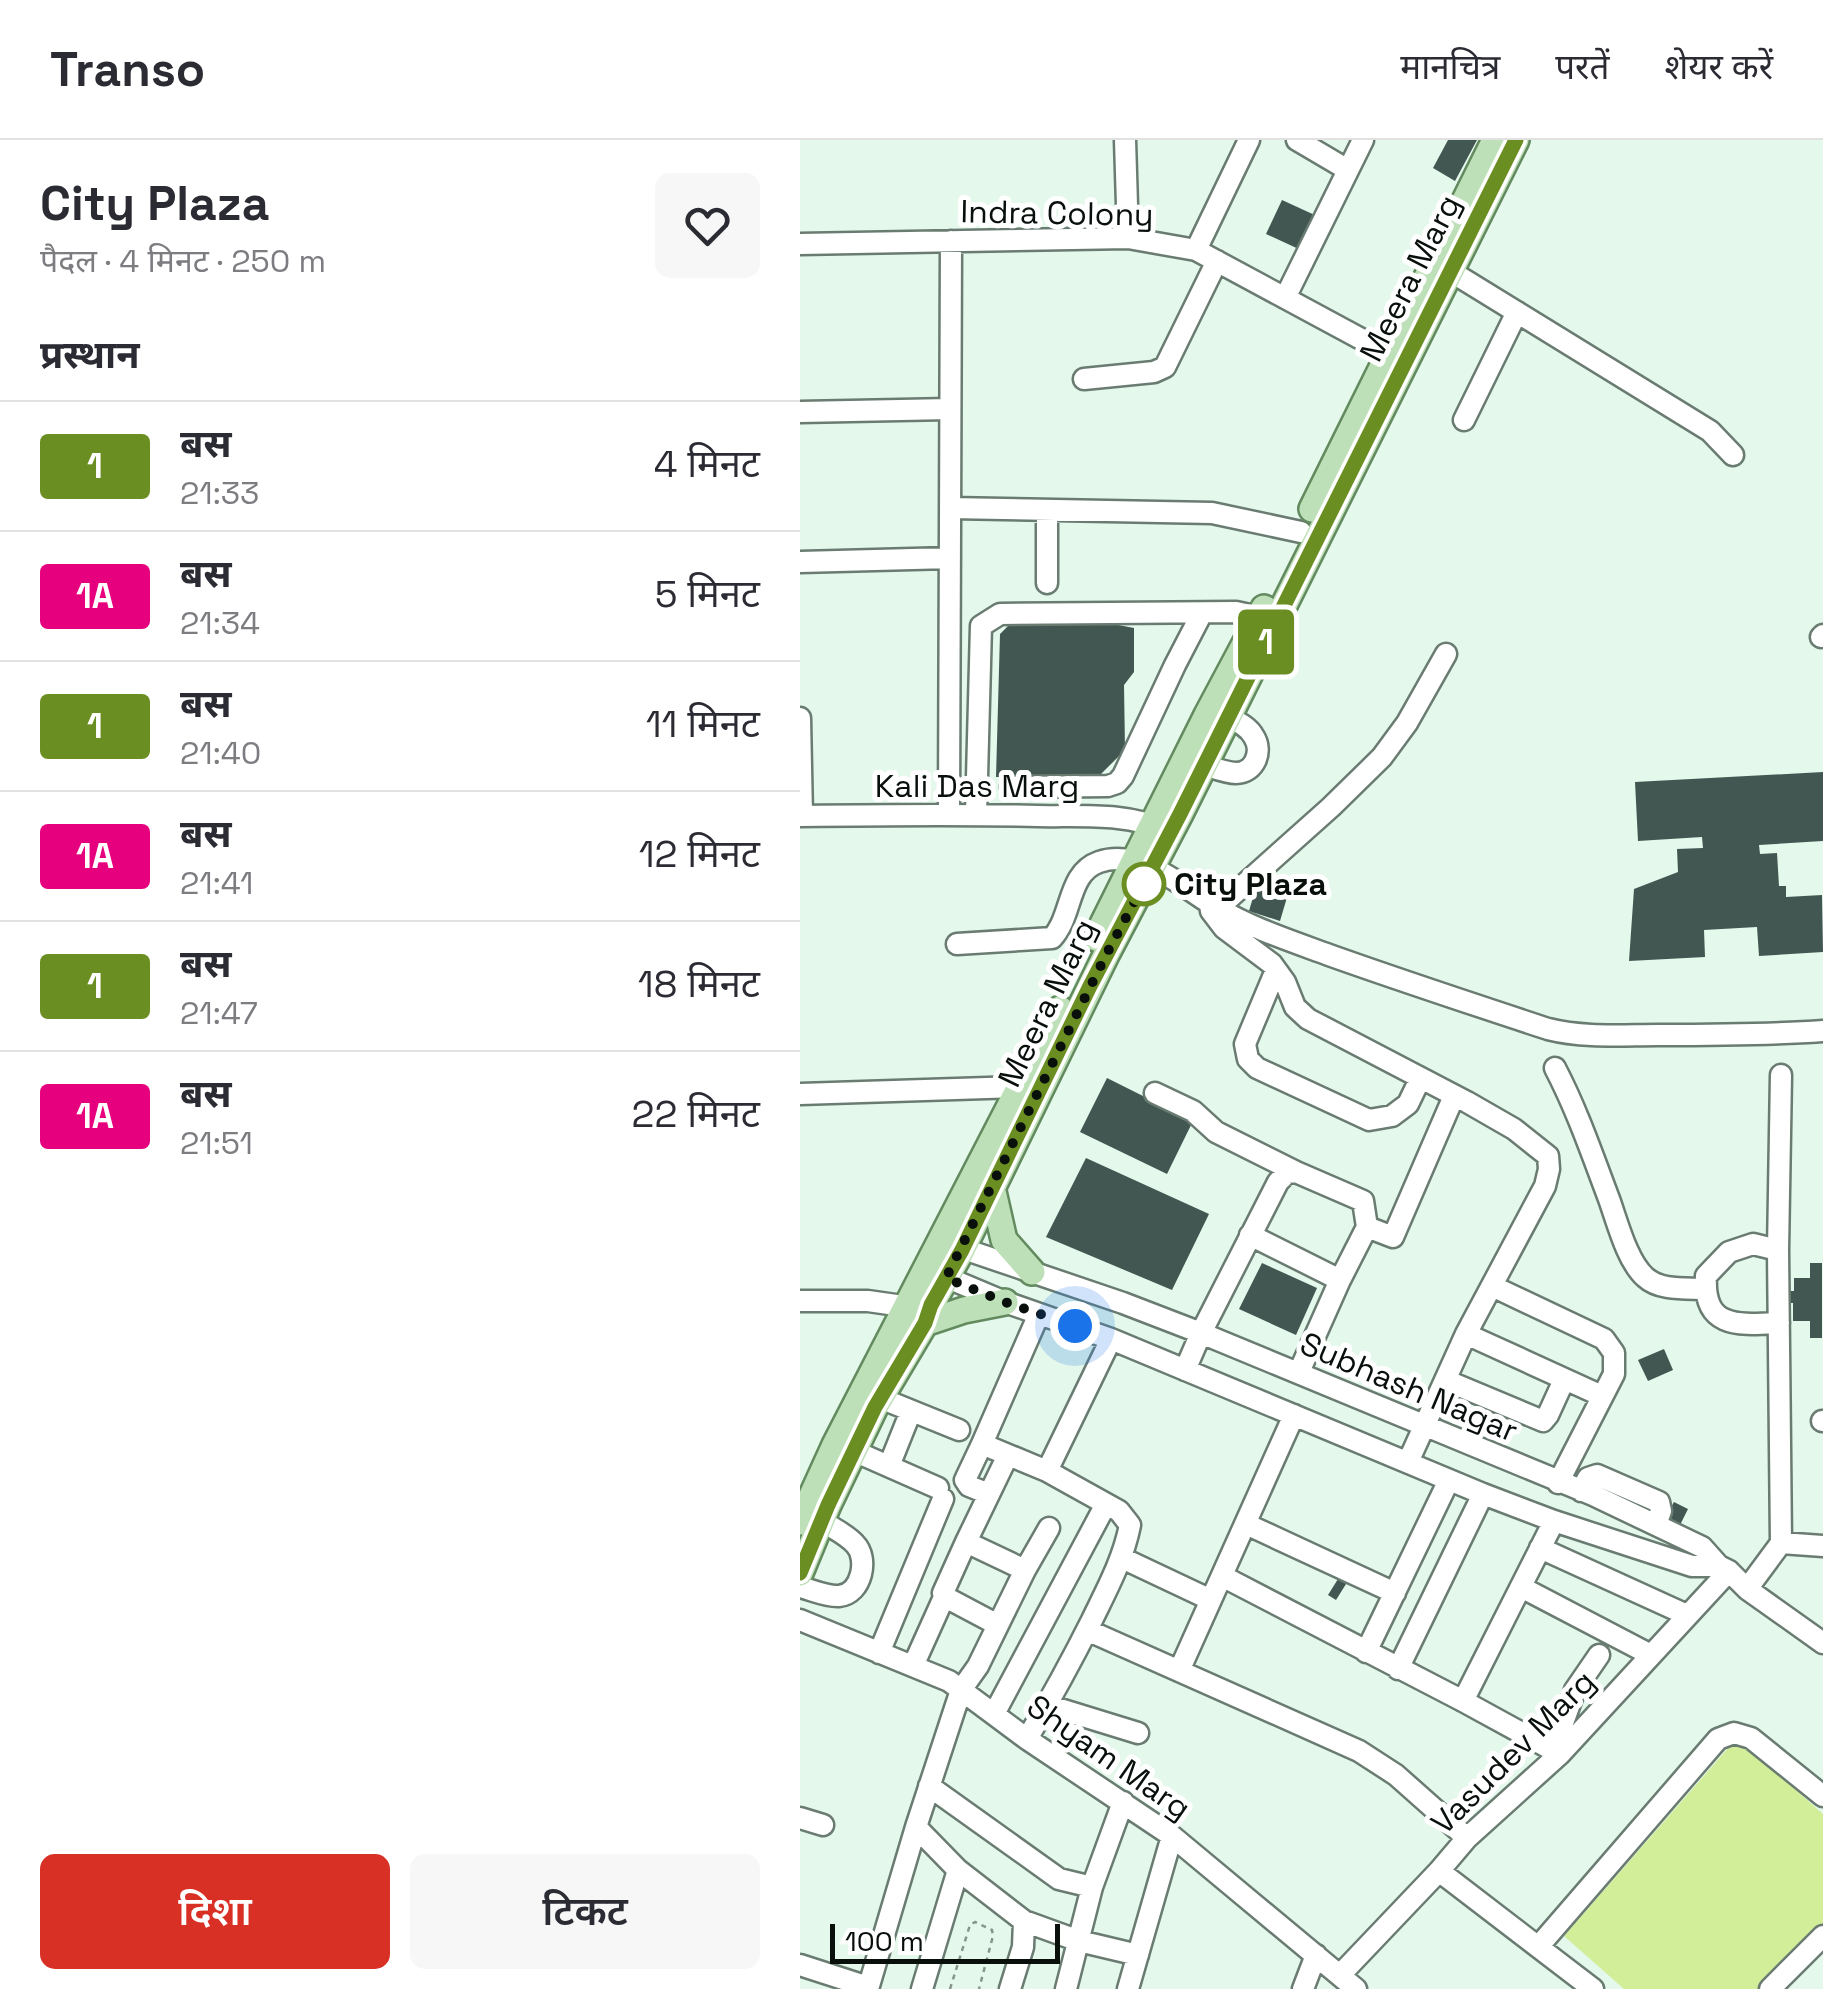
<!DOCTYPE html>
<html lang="hi">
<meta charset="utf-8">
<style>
body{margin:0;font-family:"Space Grotesk","Noto Sans Devanagari",sans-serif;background:#f7f7f7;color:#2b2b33;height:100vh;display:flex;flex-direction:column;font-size:38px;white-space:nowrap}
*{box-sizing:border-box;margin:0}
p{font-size:32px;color:#7c7c81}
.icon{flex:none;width:55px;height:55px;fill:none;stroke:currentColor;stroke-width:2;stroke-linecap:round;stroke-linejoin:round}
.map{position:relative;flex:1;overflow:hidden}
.panel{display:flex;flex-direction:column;background:#fff;width:800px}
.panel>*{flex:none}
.badge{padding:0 20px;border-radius:8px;font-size:35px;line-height:65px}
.scale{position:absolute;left:30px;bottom:25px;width:230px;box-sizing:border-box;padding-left:10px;border:5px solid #09100c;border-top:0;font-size:28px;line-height:35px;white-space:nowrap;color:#09100c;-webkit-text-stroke:8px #fff;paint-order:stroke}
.you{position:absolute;width:50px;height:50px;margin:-25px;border:8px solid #fff;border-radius:50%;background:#1a73e8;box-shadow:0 0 0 15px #1a73e833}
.map>.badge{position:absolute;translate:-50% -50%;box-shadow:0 0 0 5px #fff}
h2{padding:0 40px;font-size:38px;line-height:90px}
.round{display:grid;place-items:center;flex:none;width:105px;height:105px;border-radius:15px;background:#f7f7f7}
.head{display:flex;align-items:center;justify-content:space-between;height:170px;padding:0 40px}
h1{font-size:48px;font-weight:600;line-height:75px}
.primary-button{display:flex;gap:20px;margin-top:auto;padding:20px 40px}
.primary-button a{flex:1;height:115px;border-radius:15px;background:#d93025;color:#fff;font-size:40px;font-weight:600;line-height:115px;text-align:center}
.primary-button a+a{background:#f7f7f7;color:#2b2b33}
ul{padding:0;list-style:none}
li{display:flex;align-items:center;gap:30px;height:130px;padding:0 40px;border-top:2px solid #e1e1e2}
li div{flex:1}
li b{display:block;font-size:38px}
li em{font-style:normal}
li .badge{min-width:110px;font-weight:700;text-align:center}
header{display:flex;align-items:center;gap:60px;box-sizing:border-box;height:140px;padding:0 50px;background:#fff;border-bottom:2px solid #e1e1e2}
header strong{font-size:48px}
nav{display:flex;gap:55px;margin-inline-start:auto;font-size:35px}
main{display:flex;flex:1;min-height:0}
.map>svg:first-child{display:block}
.green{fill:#d3ee98}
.building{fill:#425752}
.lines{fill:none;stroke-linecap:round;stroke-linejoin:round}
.minor-casing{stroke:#6a7c72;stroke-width:25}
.major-casing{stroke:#638a5f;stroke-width:30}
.path{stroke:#87958d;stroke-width:2.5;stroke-dasharray:5 5;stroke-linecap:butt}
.minor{stroke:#fff;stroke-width:20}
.major{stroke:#bee0b9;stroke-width:25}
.line-casing{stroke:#fff;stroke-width:22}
.line{stroke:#6b8e23;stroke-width:15}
.walk{stroke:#09100c;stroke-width:10;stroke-dasharray:0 18}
.stop-dot{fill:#fff;stroke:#6b8e23;stroke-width:5}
.labels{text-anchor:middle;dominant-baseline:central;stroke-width:10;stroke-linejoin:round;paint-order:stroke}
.street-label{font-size:32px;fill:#09100c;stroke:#fff}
.stop-label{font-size:32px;font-weight:bold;fill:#09100c;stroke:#fff;text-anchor:start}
</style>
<header>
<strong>Transo</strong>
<nav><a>मानचित्र</a><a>परतें</a><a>शेयर करें</a></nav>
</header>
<main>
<section class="panel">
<div class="head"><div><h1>City Plaza</h1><p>पैदल · 4 मिनट · 250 m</p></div><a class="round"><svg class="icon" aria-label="heart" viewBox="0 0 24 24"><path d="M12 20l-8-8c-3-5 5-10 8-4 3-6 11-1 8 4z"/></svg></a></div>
<h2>प्रस्थान</h2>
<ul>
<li><span class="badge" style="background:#6b8e23;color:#fff">1</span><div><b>बस</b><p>21:33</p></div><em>4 मिनट</em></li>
<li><span class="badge" style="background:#e6007e;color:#fff">1A</span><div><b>बस</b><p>21:34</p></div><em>5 मिनट</em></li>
<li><span class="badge" style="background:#6b8e23;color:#fff">1</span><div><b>बस</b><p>21:40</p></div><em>11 मिनट</em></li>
<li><span class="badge" style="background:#e6007e;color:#fff">1A</span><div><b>बस</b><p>21:41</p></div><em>12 मिनट</em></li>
<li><span class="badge" style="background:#6b8e23;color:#fff">1</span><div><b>बस</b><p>21:47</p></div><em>18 मिनट</em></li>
<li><span class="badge" style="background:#e6007e;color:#fff">1A</span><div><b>बस</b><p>21:51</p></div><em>22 मिनट</em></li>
</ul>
<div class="primary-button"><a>दिशा</a><a>टिकट</a></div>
</section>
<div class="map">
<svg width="1023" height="1849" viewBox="0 0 1023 1849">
<rect width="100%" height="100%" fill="#e4f8ec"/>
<!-- green -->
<path class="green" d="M 937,1598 L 1023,1674 L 1023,1785 L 967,1849 L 824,1849 L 764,1796 Z"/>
<!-- building -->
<path class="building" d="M 648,0 L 677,0 L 655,41 L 633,28 Z
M 482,60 L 519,77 L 503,111 L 466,94 Z
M 214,480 L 297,481 L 334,488 L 334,532 L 324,545 L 325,610 L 296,639 L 196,637 L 200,494 Z
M 1023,632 L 1023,701 L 959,705 L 960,714 L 977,713 L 979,746 L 986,746 L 986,757 L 1022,755 L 1023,812 L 959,816 L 957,787 L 904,790 L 905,817 L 829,821 L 834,749 L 878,732 L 877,709 L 903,708 L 902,697 L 838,701 L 835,642 Z
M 457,744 L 488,754 L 480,781 L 449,771 Z
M 307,938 L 393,981 L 367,1034 L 280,992 Z
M 286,1018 L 409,1074 L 372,1150 L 246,1097 Z
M 462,1123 L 517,1148 L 496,1195 L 439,1169 Z
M 1010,1123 L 1022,1123 L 1022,1198 L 1010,1198 L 1010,1181 L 993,1181 L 993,1163 L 987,1163 L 987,1151 L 994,1151 L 994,1138 L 1010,1138 Z
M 864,1209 L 873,1230 L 848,1241 L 838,1220 Z
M 874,1362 L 888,1369 L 878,1389 L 863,1382 Z
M 543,1431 L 551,1436 L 536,1460 L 528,1455 Z"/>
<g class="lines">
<defs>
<path id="minor" d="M 325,0 L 328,98
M 497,0 L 548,30
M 0,104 L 328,98 L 396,110 L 602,221
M 396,110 L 449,0
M 650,131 L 910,291 L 933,315
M 485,158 L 563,0
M 284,239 L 354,232 L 365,227 L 417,121
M 0,272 L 150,269
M 664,280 L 717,172
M 150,368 L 412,373 L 501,392
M 0,422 L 150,418
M 247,443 L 247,370
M 1021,497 L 1023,495
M 0,578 L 2,676
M 404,625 C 414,628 426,633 436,633 C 455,633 463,611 454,597 C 449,587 438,582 428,577
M 211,647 L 308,646 L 317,643 L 323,636 L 375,525 L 402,473
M 149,674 L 151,101
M 176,675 L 181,486 L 200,474 L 436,472 L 459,477
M 0,676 C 79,675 158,674 238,676 C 279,677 328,672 366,691
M 410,765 L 411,771 L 424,788 L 472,824 L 485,842 L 495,867 L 508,879 L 667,962 L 714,989 L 748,1016 L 749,1029 L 745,1046 L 666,1194 L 608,1322
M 418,768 L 531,667 L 582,617 L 607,583 L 646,514
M 157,804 L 252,798 C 273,776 267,733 299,722 C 341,708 382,747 416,767 C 451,788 491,801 529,815 C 602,841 675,865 748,889 C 784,898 821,895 858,895 C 913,895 968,895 1023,891
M 476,830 L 445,904 L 448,919 L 457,928 L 569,980 L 592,976 L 608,964 L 620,939
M 755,928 C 777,970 792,1014 809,1059 C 817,1081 827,1121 845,1137 C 860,1151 886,1148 905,1149
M 355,953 L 393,971 L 416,992 L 496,1032
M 0,954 L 220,947
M 567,1087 L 593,1097 L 654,956
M 450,1095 L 540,1140
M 152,1105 L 323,1163 L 401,1193 L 793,1355 L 902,1407 L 919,1426 L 929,1431 L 947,1449 L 1023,1503
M 978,1110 L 953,1104 L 929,1112 L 906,1136 C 903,1189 938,1185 979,1183
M 136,1133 L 205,1162 L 311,1199 L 683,1354 L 754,1381 L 892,1426 L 919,1426
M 692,1146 L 804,1199 L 814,1213 L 814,1234 L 758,1343
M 0,1161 L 68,1161 L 117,1168
M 239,1174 L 182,1304 L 247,1331
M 666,1194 L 802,1256
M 385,1230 L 401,1193 L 478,1042 L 487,1033 L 496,1032 L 563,1061 L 567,1087 L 540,1140 L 499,1232
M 645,1240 L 743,1281 L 748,1275 L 764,1240
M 80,1258 L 159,1290
M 1022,1281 L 1023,1281
M 182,1304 L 165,1340 L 169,1346 L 189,1354
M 54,1311 L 138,1348
M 89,1326 L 111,1271
M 781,1351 L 788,1338 L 797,1335 L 859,1362 L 861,1371 L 856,1385
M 446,1384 L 595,1453
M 166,1402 L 208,1315
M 981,1403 L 1023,1406
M 740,1408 L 887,1475
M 322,1418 L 411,1460
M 225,1430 L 249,1388
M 422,1436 L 663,1561 L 760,1614
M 0,1447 C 12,1450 27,1457 39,1456 C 62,1454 69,1418 55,1404 C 46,1394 32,1388 22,1381
M 721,1447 L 851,1515
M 947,1449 L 981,1403 L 978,1110 L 981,935
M 0,1480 L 149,1541 L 227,1599 L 372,1696 L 556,1849
M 287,1490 L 559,1611 L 596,1635 L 667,1698
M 566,1512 L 649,1340
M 79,1513 L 143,1359
M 113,1526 L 145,1455
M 598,1529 L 683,1354
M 379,1531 L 494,1275
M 663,1561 L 754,1381
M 247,1565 L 338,1593
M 194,1574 L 306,1364
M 227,1599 C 250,1560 272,1520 292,1480 C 307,1449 323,1420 330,1385 L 319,1371 L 247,1331 L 311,1199
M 753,1610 L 775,1550 L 799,1515
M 129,1646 L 259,1739 L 292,1747
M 0,1678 L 23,1685
M 116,1687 L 158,1730 L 224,1781 L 223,1807 L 210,1849
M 639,1731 L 793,1849
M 224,1781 L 279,1801 L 338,1815
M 738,1807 L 918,1599 L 934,1593 L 951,1598 L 1023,1656
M 0,1825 L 68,1847
M 540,1835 L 639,1731 L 667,1698 L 760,1614 L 929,1431
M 68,1849 L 116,1687 L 161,1550 L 178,1526 L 225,1430 L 166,1402 L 143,1453 L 147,1458 L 198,1485
M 122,1849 L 158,1730
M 266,1849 L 292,1747 L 323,1662
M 328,1849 L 372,1696
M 503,1849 L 516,1815
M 970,1849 L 1023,1796"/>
<path id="major" d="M 512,369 L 695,0
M 296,798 L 407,575 L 464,468
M 192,1047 L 204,1100 L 232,1132
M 125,1183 L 164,1170 L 205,1162
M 0,1382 L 35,1305 L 260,869
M 0,1433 L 28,1365 L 75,1267 L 125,1183 L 131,1165 L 162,1110 L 306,815 L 380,674 L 716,0"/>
</defs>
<!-- minor casing -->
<use href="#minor" class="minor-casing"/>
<!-- major casing -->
<use href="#major" class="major-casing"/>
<!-- path -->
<path class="path" d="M 150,1849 L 170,1785 L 175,1782 L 192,1790 L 193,1796 L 179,1849"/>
<!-- minor -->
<use href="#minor" class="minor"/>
<!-- major -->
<use href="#major" class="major"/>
</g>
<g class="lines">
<defs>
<path id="line" d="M 0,1433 L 28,1365 L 75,1267 L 125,1183 L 131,1165 L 162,1110 L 290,846 L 380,674 L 716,0"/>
</defs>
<!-- line casing -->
<use href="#line" class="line-casing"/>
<!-- line -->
<use href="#line" class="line"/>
<!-- walk -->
<path class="walk" d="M 275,1186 L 205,1162 L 146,1138 L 306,815 L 344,744"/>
</g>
<!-- markers -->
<circle class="stop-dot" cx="344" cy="744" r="20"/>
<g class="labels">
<!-- street labels -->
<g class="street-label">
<text transform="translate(257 73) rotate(1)">Indra Colony</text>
<text transform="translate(610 138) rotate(-63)">Meera Marg</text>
<text x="177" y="646">Kali Das Marg</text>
<text transform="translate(247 863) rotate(-64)">Meera Marg</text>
<text transform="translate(609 1247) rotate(23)">Subhash Nagar</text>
<text transform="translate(713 1612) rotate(-45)">Vasudev Marg</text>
<text transform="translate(309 1617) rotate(35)">Shyam Marg</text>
</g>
<!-- stop labels -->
<g class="stop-label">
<text x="374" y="744">City Plaza</text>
</g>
</g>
</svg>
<div class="scale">100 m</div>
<div class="you" style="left:275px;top:1186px"></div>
<b class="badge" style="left:466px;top:502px;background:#6b8e23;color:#fff">1</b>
</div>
</main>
